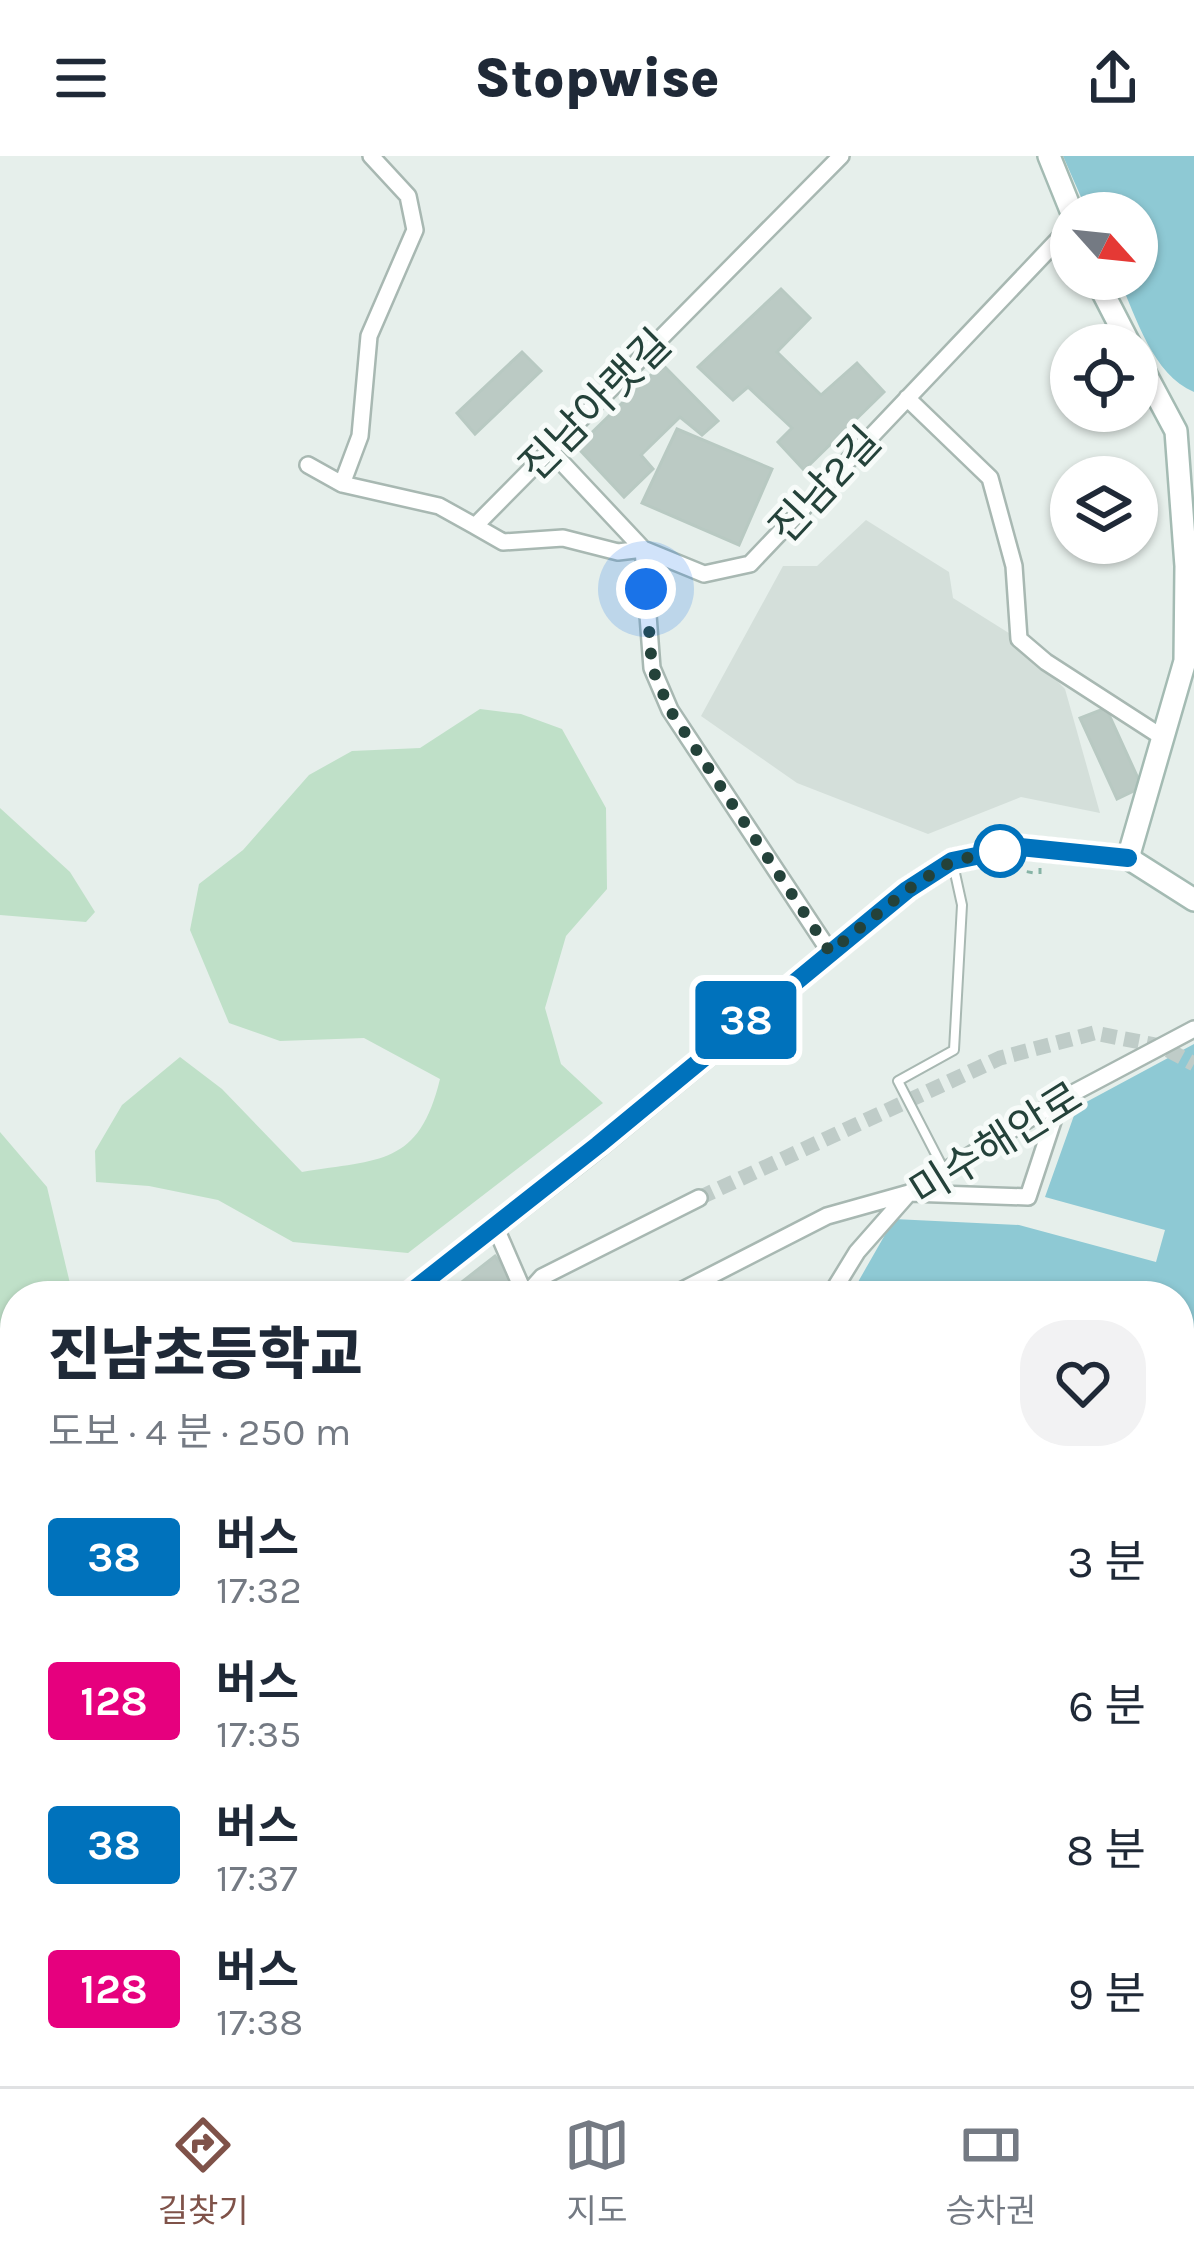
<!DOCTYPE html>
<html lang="ko">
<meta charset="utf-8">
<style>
body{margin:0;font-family:Karla,"Noto Sans KR",sans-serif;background:#f2f2f3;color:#1f2937;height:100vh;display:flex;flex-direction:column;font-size:45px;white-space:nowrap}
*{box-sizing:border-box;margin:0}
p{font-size:39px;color:#747a83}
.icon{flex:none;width:66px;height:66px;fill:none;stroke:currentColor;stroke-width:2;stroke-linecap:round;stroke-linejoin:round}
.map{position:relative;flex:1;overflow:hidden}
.drawer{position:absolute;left:0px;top:1125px;width:1194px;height:807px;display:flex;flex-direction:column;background:#fff;border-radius:48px 48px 0 0;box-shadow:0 3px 9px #0004}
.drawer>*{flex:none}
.badge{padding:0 24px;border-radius:9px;font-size:42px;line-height:78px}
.needle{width:78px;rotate:117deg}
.tools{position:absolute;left:1050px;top:36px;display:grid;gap:24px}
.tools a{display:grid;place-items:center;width:108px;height:108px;border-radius:50%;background:#fff;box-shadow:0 3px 9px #0004;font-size:60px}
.you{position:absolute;width:60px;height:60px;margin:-30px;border:9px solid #fff;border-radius:50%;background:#1a73e8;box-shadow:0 0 0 18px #1a73e833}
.map>.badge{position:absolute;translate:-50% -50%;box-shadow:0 0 0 6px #fff}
.round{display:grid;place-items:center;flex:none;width:126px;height:126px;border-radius:48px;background:#f2f2f3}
.headline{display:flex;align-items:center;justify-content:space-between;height:204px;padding:0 48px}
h1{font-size:57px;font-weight:800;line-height:90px}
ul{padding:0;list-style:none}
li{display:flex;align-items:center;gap:36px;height:144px;padding:0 48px}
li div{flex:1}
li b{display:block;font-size:45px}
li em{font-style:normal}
li .badge{min-width:132px;font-weight:700;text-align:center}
header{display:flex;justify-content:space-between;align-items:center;height:156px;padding:0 48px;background:#fff;font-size:54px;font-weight:800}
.menu{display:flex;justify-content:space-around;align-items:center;height:168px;border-top:3px solid #e0e1e3;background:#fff;font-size:33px;color:#747a83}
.menu a{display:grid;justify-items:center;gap:6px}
.menu .active{color:#7f5249}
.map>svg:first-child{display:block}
.built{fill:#d4dfda}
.green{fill:#bfe0c8}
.water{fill:#8ec9d4}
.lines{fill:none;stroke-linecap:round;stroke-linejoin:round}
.ferry{stroke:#1c6f80;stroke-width:3;stroke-dasharray:15 12;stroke-linecap:butt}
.building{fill:#bbcac4;stroke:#b8c9c2;stroke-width:3}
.street-tunnel{stroke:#bfccc8;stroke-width:15;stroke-dasharray:15 8;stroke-linecap:butt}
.lane-casing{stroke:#a8b8b2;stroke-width:12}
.street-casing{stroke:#a8b8b2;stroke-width:20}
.secondary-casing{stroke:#a4bbb3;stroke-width:26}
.path{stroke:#86b3a5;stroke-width:3;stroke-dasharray:6 9;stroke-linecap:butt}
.lane{stroke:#fff;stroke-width:8}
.street{stroke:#fff;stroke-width:15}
.secondary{stroke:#fff;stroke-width:21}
.path-bridge{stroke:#86b3a5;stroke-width:3;stroke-dasharray:6 9;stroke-linecap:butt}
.line-casing{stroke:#fff;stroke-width:27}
.line{stroke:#0072bc;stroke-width:18}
.walk{stroke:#24423a;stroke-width:12;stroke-dasharray:0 21.6}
.stop-dot{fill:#fff;stroke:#0072bc;stroke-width:6}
.labels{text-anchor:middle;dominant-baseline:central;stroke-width:10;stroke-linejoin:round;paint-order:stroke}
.street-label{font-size:42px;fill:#24423a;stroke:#f7fbf9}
</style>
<header><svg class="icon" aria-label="menu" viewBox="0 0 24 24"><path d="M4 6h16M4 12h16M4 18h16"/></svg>Stopwise<svg class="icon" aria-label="share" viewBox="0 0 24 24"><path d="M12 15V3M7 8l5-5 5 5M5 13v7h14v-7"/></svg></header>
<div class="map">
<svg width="1194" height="1930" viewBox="0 0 1194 1930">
<rect width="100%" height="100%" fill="#e6efeb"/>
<!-- built -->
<path class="built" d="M 866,364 L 949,416 L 953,442 L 1012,479 L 1065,533 L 1100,657 L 1021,641 L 928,678 L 797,627 L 701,560 L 783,410 L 817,410 Z"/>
<!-- green -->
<path class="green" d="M 480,553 L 521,558 L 562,573 L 606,652 L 607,733 L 566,780 L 545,852 L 561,908 L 603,947 L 408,1097 L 293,1086 L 218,1044 L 149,1030 L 96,1026 L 95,995 L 122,949 L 180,901 L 222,933 L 302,1016 C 380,1003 419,1010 440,923 L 364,882 L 280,885 L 229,867 L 190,774 L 199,728 L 243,694 L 309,619 L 352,595 L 420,592 Z
M 0,652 L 70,716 L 95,756 L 86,766 L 0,759 Z
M 0,976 L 47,1031 L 73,1140 L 15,1140 L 15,1299 L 0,1313 Z"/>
<!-- water -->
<path class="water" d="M 1063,0 L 1194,0 L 1194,236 C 1153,219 1136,161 1119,123 L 1137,123 L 1137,57 L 1088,57 Z
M 1194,888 L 1194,1930 L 461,1930 L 459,1917 L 1179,1917 L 1179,1140 L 850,1140 L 894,1063 L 1019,1069 L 1156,1106 L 1165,1074 L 1045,1041 L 1077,951 Z"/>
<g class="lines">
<!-- ferry -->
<path class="ferry" d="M 1179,1339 L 1194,1229
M 1098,1930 L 1100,1917"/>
</g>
<!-- building -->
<path class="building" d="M 781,133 L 810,162 L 777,196 L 821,239 L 857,207 L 884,236 L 804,314 L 778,286 L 792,272 L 748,231 L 733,244 L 698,211 Z
M 522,196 L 541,215 L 475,278 L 457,257 Z
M 662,208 L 718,265 L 702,279 L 680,261 L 641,299 L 653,313 L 624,341 L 577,291 Z
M 677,273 L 772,313 L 739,389 L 642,347 Z
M 1106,552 L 1142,631 L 1117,643 L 1080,562 Z
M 495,1100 L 517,1128 L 514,1140 L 444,1140 Z
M 0,1703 L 15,1711 L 15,1743 L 0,1771 Z"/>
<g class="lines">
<!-- street-tunnel -->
<path class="street-tunnel" d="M 699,1042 L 1000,902 L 1094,877 L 1161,890 L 1194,908"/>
<defs>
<path id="lane" d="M 944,1014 L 898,925 L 954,894 L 962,749 L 953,708"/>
<path id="street" d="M 907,242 L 990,322 L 1014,410 L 1019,483 L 1046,506 L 1162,581
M 550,294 L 643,393 L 704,418 L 750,408 L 1071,70
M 308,309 L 342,328 L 439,350 L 475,370 L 841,0
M 342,328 L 360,280 L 369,180 L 415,74 L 408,40 L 371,0
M 475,370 L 503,386 L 563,382 L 618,396 L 643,393 L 652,512 L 670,554 L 830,796
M 495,1070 L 525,1139
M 525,1140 L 542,1121 L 699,1042
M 671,1140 L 827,1060 L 909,1037 L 1028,1041 L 1060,944
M 830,1140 L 857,1096 L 909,1037 L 1060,944 L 1194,873
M 0,1430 L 15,1435
M 0,1578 L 15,1592
M 0,1784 L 15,1756
M 0,1912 L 15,1878
M 442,1917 L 444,1930
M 0,1919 L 14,1930
M 96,1930 L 106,1917
M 404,1930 L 408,1917"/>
<path id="secondary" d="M 1049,0 L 1072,57
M 1096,123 L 1130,189
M 1128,702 L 1185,505 L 1186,410 L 1176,275 L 1137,202
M 406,1140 L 599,989 L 907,734 L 952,705 L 1020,691 L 1128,702 L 1194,744
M 0,1568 L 15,1526"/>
</defs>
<!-- lane casing -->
<use href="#lane" class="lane-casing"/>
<!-- street casing -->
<use href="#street" class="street-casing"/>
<!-- secondary casing -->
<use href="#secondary" class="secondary-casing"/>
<!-- path -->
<path class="path" d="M 1012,713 L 1040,718"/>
<!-- lane -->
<use href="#lane" class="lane"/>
<!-- street -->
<use href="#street" class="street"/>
<!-- secondary -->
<use href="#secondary" class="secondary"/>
<!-- path-bridge -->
<path class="path-bridge" d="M 1040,718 L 1040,682"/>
</g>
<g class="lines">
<defs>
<path id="line" d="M 406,1140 L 598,989 L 907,734 L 952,705 L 1020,691 L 1128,702"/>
</defs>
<!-- line casing -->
<use href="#line" class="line-casing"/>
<!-- line -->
<use href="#line" class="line"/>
<!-- walk -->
<path class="walk" d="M 646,433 L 652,512 L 670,554 L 830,796 L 907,734 L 952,705 L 1000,695"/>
</g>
<!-- markers -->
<circle class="stop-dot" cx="1000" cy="695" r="24"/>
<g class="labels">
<!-- street labels -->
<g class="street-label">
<text transform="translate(595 249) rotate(-45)">진남아랫길</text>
<text transform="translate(825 329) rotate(-47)">진남2길</text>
<text transform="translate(996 988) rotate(-32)">미수해안로</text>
</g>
</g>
</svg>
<div class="tools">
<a><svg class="needle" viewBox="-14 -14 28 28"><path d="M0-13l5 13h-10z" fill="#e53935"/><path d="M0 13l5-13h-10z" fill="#747a83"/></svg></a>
<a><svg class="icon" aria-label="locate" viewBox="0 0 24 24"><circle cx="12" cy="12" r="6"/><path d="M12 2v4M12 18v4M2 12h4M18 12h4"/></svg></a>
<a><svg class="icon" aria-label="layers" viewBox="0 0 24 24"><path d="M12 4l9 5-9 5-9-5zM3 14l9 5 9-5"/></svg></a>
</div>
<div class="you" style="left:646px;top:433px"></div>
<b class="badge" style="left:746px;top:864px;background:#0072bc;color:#fff">38</b>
<section class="drawer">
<div class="headline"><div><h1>진남초등학교</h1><p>도보 · 4 분 · 250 m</p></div><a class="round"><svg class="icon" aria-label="heart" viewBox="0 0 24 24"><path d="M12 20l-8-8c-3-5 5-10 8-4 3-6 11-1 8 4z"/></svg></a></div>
<ul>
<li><span class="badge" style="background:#0072bc;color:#fff">38</span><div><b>버스</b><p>17:32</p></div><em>3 분</em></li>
<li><span class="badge" style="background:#e6007e;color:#fff">128</span><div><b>버스</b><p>17:35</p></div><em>6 분</em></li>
<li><span class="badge" style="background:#0072bc;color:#fff">38</span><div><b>버스</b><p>17:37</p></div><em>8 분</em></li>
<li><span class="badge" style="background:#e6007e;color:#fff">128</span><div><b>버스</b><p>17:38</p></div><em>9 분</em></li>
</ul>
</section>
</div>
<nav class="menu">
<a class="active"><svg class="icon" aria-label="directions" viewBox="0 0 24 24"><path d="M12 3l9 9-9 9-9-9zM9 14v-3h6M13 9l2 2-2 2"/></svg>길찾기</a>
<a><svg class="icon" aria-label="map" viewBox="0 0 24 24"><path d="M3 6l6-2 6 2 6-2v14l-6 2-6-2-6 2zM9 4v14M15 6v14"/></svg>지도</a>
<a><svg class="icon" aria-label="tickets" viewBox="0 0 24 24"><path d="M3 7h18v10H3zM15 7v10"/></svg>승차권</a>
</nav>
